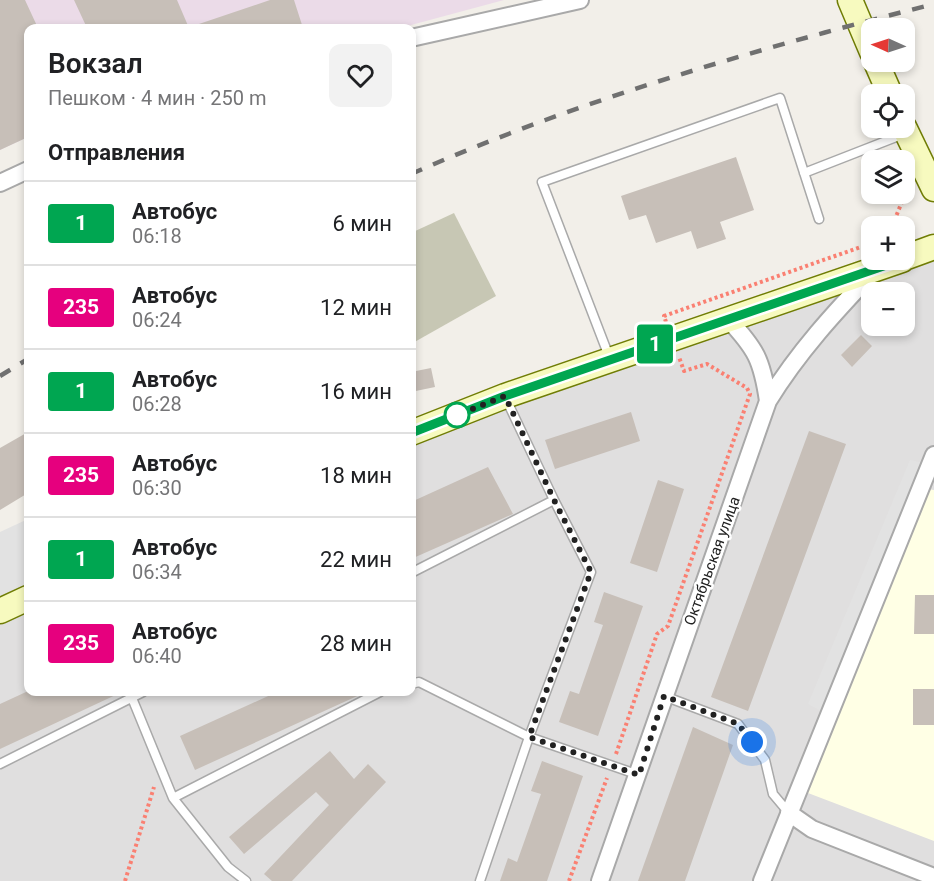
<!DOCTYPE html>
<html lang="ru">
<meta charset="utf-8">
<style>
body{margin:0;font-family:Roboto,sans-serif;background:#f2f2f2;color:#202124;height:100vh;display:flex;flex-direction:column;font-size:22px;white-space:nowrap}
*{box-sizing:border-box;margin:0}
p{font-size:20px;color:#757577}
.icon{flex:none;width:33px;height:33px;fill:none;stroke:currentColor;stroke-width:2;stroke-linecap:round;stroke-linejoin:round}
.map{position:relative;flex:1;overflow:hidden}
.sheet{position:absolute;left:24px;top:24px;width:392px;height:672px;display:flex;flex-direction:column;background:#fff;border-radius:12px;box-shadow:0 3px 9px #0003}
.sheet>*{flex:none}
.badge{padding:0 12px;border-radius:4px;font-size:21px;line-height:39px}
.needle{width:39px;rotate:273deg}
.controls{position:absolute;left:861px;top:18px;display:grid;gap:12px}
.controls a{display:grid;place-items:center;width:54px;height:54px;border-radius:12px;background:#fff;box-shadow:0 3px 9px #0003;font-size:30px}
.you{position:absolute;width:30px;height:30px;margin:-15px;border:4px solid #fff;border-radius:50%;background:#1a73e8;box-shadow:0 0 0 9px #1a73e833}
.map>.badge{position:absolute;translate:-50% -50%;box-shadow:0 0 0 3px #fff}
h2{padding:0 24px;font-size:22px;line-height:54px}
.round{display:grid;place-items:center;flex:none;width:63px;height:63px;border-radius:12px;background:#f2f2f2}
.summary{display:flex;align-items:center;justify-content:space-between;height:102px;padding:0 24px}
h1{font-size:28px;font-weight:600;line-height:45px}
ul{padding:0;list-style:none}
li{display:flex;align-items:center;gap:18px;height:84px;padding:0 24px;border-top:2px solid #e0e0e0}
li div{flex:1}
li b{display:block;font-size:22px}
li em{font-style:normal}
li .badge{min-width:66px;font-weight:700;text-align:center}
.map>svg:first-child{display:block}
.residential{fill:#e0dfdf;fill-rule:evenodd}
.industrial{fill:#ebdbe8}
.education{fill:#ffffe5}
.construction{fill:#c7c7b4}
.parking{fill:#e2e2e2}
.building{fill:#c7bfb8}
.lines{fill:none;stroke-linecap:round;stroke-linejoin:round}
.lane-casing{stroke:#a9a9a9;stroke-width:11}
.street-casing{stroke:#a9a9a9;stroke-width:20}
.secondary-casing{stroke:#707d05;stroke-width:27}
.path{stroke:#fa8072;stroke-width:4;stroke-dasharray:3 3;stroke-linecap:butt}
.lane{stroke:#fff;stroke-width:8}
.street{stroke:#fff;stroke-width:16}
.secondary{stroke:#f7fabf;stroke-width:24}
.rail{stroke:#707070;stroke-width:4.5;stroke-dasharray:12 12;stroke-linecap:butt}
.line-casing{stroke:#fff;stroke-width:14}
.line{stroke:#00a651;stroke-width:9}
.walk{stroke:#222;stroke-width:6;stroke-dasharray:0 10.8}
.stop-dot{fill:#fff;stroke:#00a651;stroke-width:3}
.labels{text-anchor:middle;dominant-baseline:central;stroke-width:5;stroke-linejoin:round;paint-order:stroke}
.street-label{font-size:15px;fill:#222;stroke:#fff}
</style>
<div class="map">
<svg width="934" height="881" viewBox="0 0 934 881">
<rect width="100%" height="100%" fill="#f2efe9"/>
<!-- residential -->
<path class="residential" d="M 934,247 L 934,881 L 0,881 L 0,611 L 28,598 L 28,692 L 411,692 L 411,433 ZM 872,292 L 904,292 L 904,326 L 872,326 Z"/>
<!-- industrial -->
<path class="industrial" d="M 0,0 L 504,0 L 400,28 L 28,28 L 28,137 L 0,150 Z"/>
<!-- education -->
<path class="education" d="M 927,489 L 934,490 L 934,841 L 808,793 Z"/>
<!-- construction -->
<path class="construction" d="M 454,213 L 496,296 L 411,344 L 411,233 Z"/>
<!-- parking -->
<path class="parking" d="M 910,460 L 924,463 L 821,711 L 808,704 Z
M 28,519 L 28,592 L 0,605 L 0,532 Z"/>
<!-- building -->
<path class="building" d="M 0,0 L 25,0 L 38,28 L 28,28 L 28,137 L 0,150 Z
M 74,0 L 177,0 L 189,28 L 87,28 Z
M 270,0 L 294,0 L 303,28 L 193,28 L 193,26 Z
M 736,157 L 754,210 L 720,222 L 726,239 L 697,249 L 691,231 L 656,243 L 646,215 L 629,220 L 621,196 Z
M 861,335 L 872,346 L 852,367 L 841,355 Z
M 431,368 L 435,387 L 411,392 L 411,372 Z
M 631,412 L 640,441 L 555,469 L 545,440 Z
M 809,431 L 846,444 L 748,711 L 711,697 Z
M 28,432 L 28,493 L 0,510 L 0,448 Z
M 488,467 L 513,514 L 411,559 L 411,502 Z
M 658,480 L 684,489 L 657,572 L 630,563 Z
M 604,592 L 643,606 L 598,736 L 559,722 L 570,691 L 579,694 L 603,625 L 594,622 Z
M 915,595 L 934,595 L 934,634 L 914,634 Z
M 913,689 L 934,689 L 934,725 L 913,725 Z
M 26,692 L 122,692 L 0,749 L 0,704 Z
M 277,692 L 366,692 L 195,770 L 180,736 Z
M 693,727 L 733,745 L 685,881 L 638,881 Z
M 330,751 L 354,779 L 368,764 L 386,782 L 292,881 L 272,881 L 264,874 L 329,805 L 316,792 L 244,854 L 229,837 Z
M 542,761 L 583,776 L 547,881 L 500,881 L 508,858 L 517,862 L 541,794 L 531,791 Z"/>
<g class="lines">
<defs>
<path id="lane" d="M 804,173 L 904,134
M 610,359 L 542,182 L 780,98 L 819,219
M 411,573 L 554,500
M 411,684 L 419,682 L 529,737 L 639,775
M 664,696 L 738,724 L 765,760 L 773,794 L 789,813
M 132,698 L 173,798
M 0,764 L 143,692
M 246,881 L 228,867 L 173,798 L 380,692
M 480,881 L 529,737 L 591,572 L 554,500 L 506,399"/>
<path id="street" d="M 411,38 L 580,0
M 0,183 L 28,170
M 728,319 C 756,349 762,360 768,401
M 789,813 L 812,829 L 934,877
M 600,881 L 768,401 C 798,352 835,312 874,271
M 762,881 L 934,455"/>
<path id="secondary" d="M 850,0 L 872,52
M 876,62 L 890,94
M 904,127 L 934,189
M 904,258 L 934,247
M 411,433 L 505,396 L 902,260
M 0,611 L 28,598"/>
</defs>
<!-- lane casing -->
<use href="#lane" class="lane-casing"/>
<!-- street casing -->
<use href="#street" class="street-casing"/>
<!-- secondary casing -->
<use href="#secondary" class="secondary-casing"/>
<!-- path -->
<path class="path" d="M 892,226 L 909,185
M 666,322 L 664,316 L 872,243
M 616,754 L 657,634 L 668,626 L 750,394 L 747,388 L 707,364 L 684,371 L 679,357
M 125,881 L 154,787
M 569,881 L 607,778"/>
<!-- lane -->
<use href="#lane" class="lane"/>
<!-- street -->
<use href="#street" class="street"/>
<!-- secondary -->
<use href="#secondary" class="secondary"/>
<!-- rail -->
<path class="rail" d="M 411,174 C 579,100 756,49 934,4
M 0,376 L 28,359"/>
</g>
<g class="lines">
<defs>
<path id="line" d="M 411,433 L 505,396 L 901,260"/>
</defs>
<!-- line casing -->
<use href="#line" class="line-casing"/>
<!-- line -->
<use href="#line" class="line"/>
<!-- walk -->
<path class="walk" d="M 457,415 L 455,416 L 505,396 L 554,500 L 591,572 L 529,737 L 639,775 L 664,696 L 738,724 L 752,742"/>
</g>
<!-- markers -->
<circle class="stop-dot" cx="457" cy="415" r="12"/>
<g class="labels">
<!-- street labels -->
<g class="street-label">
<text transform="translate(712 561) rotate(-70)">Октябрьская улица</text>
</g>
</g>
</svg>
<div class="controls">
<a><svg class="needle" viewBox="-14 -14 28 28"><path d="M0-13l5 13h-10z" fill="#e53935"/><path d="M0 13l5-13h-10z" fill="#757577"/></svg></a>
<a><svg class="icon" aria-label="locate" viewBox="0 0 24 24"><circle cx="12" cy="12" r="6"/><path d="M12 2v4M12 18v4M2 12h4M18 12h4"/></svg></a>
<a><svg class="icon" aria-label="layers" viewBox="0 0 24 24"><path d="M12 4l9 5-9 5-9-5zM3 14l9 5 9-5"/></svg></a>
<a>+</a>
<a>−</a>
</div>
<div class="you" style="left:752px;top:742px"></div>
<b class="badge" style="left:655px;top:344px;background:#00a651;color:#fff">1</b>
<section class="sheet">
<div class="summary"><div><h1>Вокзал</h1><p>Пешком · 4 мин · 250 m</p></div><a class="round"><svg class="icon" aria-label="heart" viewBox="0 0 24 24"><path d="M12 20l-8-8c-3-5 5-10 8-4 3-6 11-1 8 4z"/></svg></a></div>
<h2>Отправления</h2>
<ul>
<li><span class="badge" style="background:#00a651;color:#fff">1</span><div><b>Автобус</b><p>06:18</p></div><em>6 мин</em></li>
<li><span class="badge" style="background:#e6007e;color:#fff">235</span><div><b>Автобус</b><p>06:24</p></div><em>12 мин</em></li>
<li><span class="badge" style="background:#00a651;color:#fff">1</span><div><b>Автобус</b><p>06:28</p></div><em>16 мин</em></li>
<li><span class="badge" style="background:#e6007e;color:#fff">235</span><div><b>Автобус</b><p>06:30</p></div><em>18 мин</em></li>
<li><span class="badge" style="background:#00a651;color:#fff">1</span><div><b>Автобус</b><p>06:34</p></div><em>22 мин</em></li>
<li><span class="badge" style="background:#e6007e;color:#fff">235</span><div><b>Автобус</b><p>06:40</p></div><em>28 мин</em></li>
</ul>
</section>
</div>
